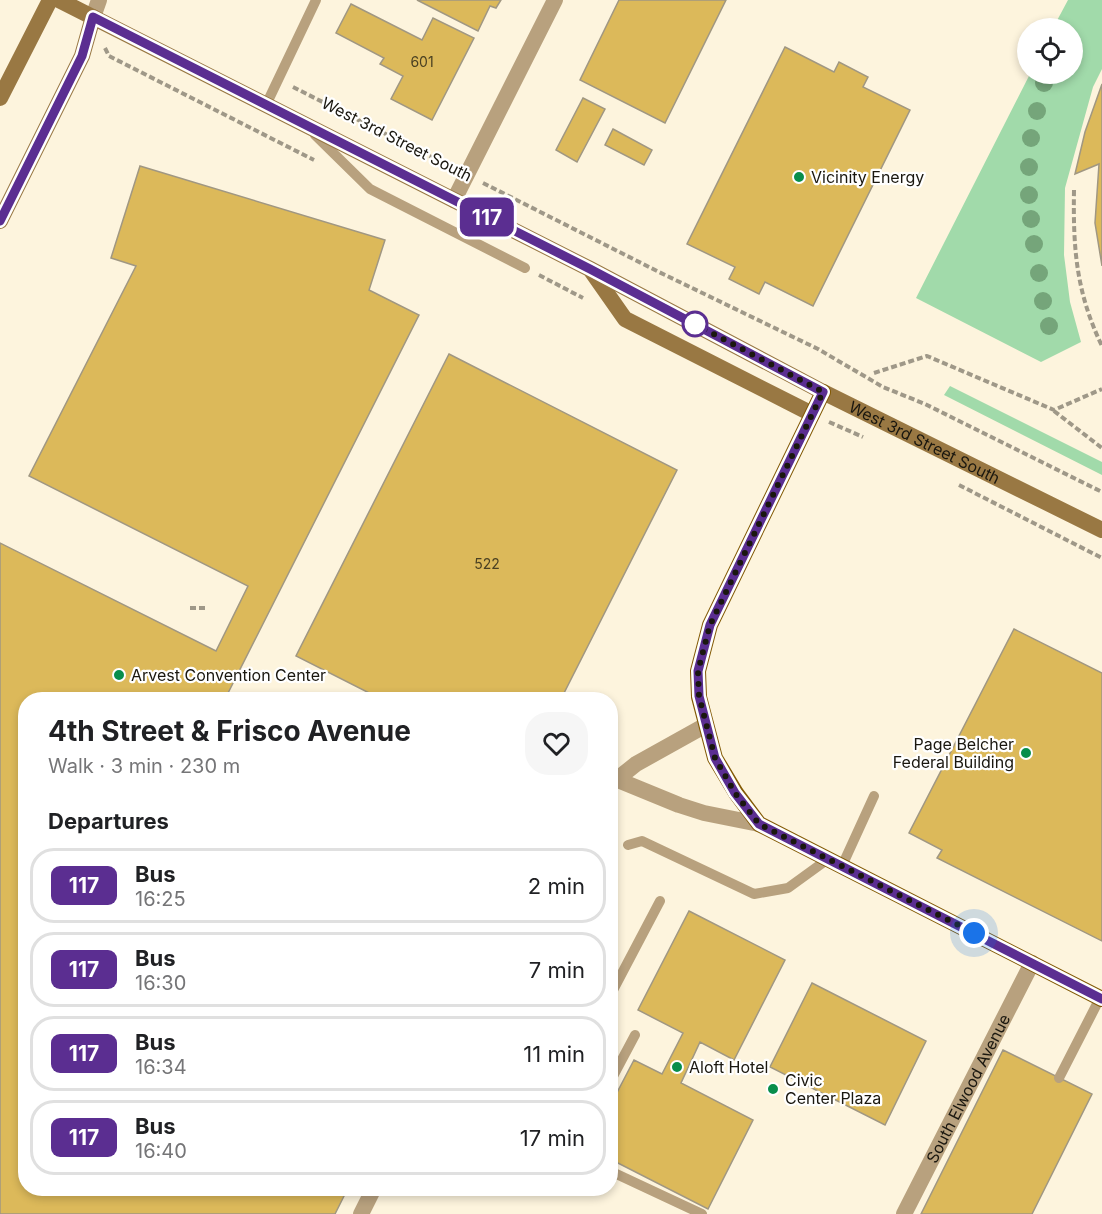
<!DOCTYPE html>
<meta charset="utf-8">
<style>
body{margin:0;font-family:Inter,sans-serif;background:#f6f6f6;color:#202124;height:100vh;display:flex;flex-direction:column;font-size:22px;white-space:nowrap}
*{box-sizing:border-box;margin:0}
p{font-size:20px;color:#757577}
.icon{flex:none;width:33px;height:33px;fill:none;stroke:currentColor;stroke-width:2;stroke-linecap:round;stroke-linejoin:round}
.map{position:relative;flex:1;overflow:hidden}
.sheet{position:absolute;left:18px;top:692px;width:600px;height:504px;display:flex;flex-direction:column;background:#fff;border-radius:24px;box-shadow:0 3px 9px #0003}
.sheet>*{flex:none}
.badge{padding:0 12px;border-radius:9px;font-size:21px;line-height:39px}
.fabs{position:absolute;left:1017px;top:18px;display:grid;gap:12px}
.fabs a{display:grid;place-items:center;width:66px;height:66px;border-radius:50%;background:#fff;box-shadow:0 3px 9px #0003;font-size:30px}
.you{position:absolute;width:30px;height:30px;margin:-15px;border:4px solid #fff;border-radius:50%;background:#1a73e8;box-shadow:0 0 0 9px #1a73e833}
.map>.badge{position:absolute;translate:-50% -50%;box-shadow:0 0 0 3px #fff}
h2{padding:0 30px;font-size:22px;line-height:54px}
.round{display:grid;place-items:center;flex:none;width:63px;height:63px;border-radius:24px;background:#f6f6f6}
.head{display:flex;align-items:center;justify-content:space-between;height:102px;padding:0 30px}
h1{font-size:28px;font-weight:700;line-height:45px}
ul{padding:0;list-style:none}
li{display:flex;align-items:center;gap:18px;height:75px;margin:0 12px 9px;padding:0 18px;border:3px solid #e0e0e0;border-radius:24px}
li div{flex:1}
li b{display:block;font-size:22px}
li em{font-style:normal}
li .badge{min-width:66px;font-weight:700;text-align:center}
.map>svg:first-child{display:block}
.green{fill:#a1daaa}
.building{fill:#dcb95a;stroke:#a09782;stroke-width:1.5}
.lines{fill:none;stroke-linecap:round;stroke-linejoin:round}
.path{stroke:#9f9888;stroke-width:4;stroke-dasharray:6 3;stroke-linecap:butt}
.service{stroke:#b8a17e;stroke-width:10}
.minor{stroke:#b8a17e;stroke-width:16}
.tertiary{stroke:#b8a17e;stroke-width:16}
.secondary{stroke:#997843;stroke-width:16}
.primary{stroke:#835a04;stroke-width:16}
.tree{fill:#75a57a}
.line-casing{stroke:#fff;stroke-width:14}
.line{stroke:#5b2e91;stroke-width:9}
.walk{stroke:#1a170f;stroke-width:6;stroke-dasharray:0 10.8}
.poi-dot{fill:#088e4b;stroke:#fff;stroke-width:2}
.stop-dot{fill:#fff;stroke:#5b2e91;stroke-width:3}
.labels{text-anchor:middle;dominant-baseline:central;stroke-width:4.5;stroke-linejoin:round;paint-order:stroke}
.number-label{font-size:14px;fill:#4a4022}
.street-label{font-size:16px;fill:#1a170f;stroke:#fff}
.poi-label{font-size:16px;fill:#1a170f;stroke:#fff;text-anchor:start}
</style>
<div class="map">
<svg width="1102" height="1214" viewBox="0 0 1102 1214">
<rect width="100%" height="100%" fill="#fdf4dd"/>
<!-- green -->
<path class="green" d="M 1068,0 L 1102,0 L 1102,69 L 1093,87 L 1065,188 L 1064,255 L 1070,302 L 1081,342 L 1041,362 L 916,298 L 1030,74 L 1072,74 L 1072,28 L 1053,28 Z
M 950,386 L 1102,462 L 1102,475 L 944,395 Z"/>
<!-- building -->
<path class="building" d="M 417,0 L 501,0 L 496,8 L 490,6 L 478,31 Z
M 619,0 L 726,0 L 665,123 L 580,80 Z
M 351,4 L 422,40 L 433,18 L 474,38 L 432,120 L 391,99 L 403,76 L 380,64 L 384,58 L 336,33 Z
M 785,47 L 834,72 L 839,62 L 868,77 L 863,87 L 910,110 L 813,306 L 765,282 L 759,294 L 729,279 L 735,267 L 687,244 Z
M 1102,84 L 1102,266 L 1095,223 L 1099,164 L 1075,174 L 1085,132 Z
M 583,98 L 605,109 L 577,162 L 556,150 Z
M 613,129 L 652,150 L 644,165 L 605,145 Z
M 140,166 L 385,240 L 369,290 L 419,315 L 225,699 L 26,699 L 26,1188 L 348,1188 L 335,1214 L 0,1214 L 0,543 L 216,651 L 248,586 L 29,476 L 136,266 L 111,258 Z
M 449,354 L 677,470 L 561,699 L 381,699 L 296,656 Z
M 1014,629 L 1102,673 L 1102,941 L 937,858 L 942,850 L 909,833 Z
M 689,911 L 785,960 L 734,1060 L 700,1042 L 681,1083 L 753,1120 L 708,1209 L 610,1159 L 610,1106 L 634,1060 L 662,1074 L 683,1033 L 638,1010 Z
M 812,983 L 926,1041 L 885,1125 L 770,1067 Z
M 1003,1050 L 1092,1094 L 1032,1214 L 921,1214 Z"/>
<g class="lines">
<!-- path -->
<path class="path" d="M 105,48 L 109,56 L 314,160
M 293,87 L 449,166
M 483,183 L 659,272 L 818,349 L 883,387 L 925,404 L 1102,492
M 1074,190 C 1073,248 1076,292 1102,346
M 539,275 L 583,298
M 874,373 L 927,356 L 1054,410 L 1102,389
M 1054,411 L 1102,448
M 829,422 L 863,437
M 959,485 L 1102,558
M 190,608 L 208,608"/>
<!-- service -->
<path class="service" d="M 266,105 L 316,0
M 315,135 L 370,189 L 525,268
M 628,845 L 642,841 L 754,894 L 788,888 L 828,859
M 842,866 L 874,796
M 610,996 L 660,901
M 1059,1078 L 1100,998
M 610,1082 L 635,1035
M 610,1171 L 702,1214"/>
<!-- minor -->
<g class="minor">
<path d="M 454,200 L 555,0"/>
<path d="M 618,780 L 679,805 L 704,813 L 759,824"/>
<path d="M 611,784 L 636,764 L 706,725"/>
<path d="M 361,1214 L 374,1188"/>
<path id="s1" d="M 904,1214 L 1032,963"/>
</g>
<!-- tertiary -->
<path class="tertiary" d="M 93,17 L 99,0"/>
<!-- secondary -->
<g class="secondary">
<path id="s2" d="M 59,0 L 590,269 L 823,392 L 1102,530"/>
<path d="M 0,98 L 50,0"/>
<path d="M 0,221 L 82,56 L 93,17"/>
<path d="M 592,272 L 625,319 L 812,414"/>
</g>
<!-- primary -->
<path class="primary" d="M 823,392 L 710,625 L 698,671 L 699,697 L 715,758 L 736,793 L 759,824 L 1102,999"/>
</g>
<!-- trees -->
<g class="tree">
<circle cx="1044" cy="83" r="9"/>
<circle cx="1037" cy="111" r="9"/>
<circle cx="1031" cy="138" r="9"/>
<circle cx="1029" cy="167" r="9"/>
<circle cx="1029" cy="195" r="9"/>
<circle cx="1031" cy="219" r="9"/>
<circle cx="1034" cy="244" r="9"/>
<circle cx="1039" cy="273" r="9"/>
<circle cx="1043" cy="301" r="9"/>
<circle cx="1049" cy="326" r="9"/>
</g>
<g class="lines">
<defs>
<path id="line" d="M 0,221 L 82,56 L 93,17 L 590,269 L 823,392 L 710,625 L 698,671 L 699,696 L 715,758 L 735,793 L 759,824 L 1102,999"/>
</defs>
<!-- line casing -->
<use href="#line" class="line-casing"/>
<!-- line -->
<use href="#line" class="line"/>
<!-- walk -->
<path class="walk" d="M 695,324 L 823,392 L 710,625 L 698,671 L 699,696 L 715,758 L 735,793 L 759,824 L 974,933"/>
</g>
<!-- markers -->
<g class="poi-dot">
<circle cx="799" cy="177" r="6"/>
<circle cx="119" cy="675" r="6"/>
<circle cx="1026" cy="753" r="6"/>
<circle cx="677" cy="1067" r="6"/>
<circle cx="773" cy="1089" r="6"/>
</g>
<circle class="stop-dot" cx="695" cy="324" r="12"/>
<g class="labels">
<!-- number labels -->
<g class="number-label">
<text x="422" y="61">601</text>
<text x="487" y="563">522</text>
</g>
<!-- street labels -->
<g class="street-label">
<text transform="translate(397 139) rotate(27)">West 3rd Street South</text>
<text stroke="none"><textPath href="#s2" startOffset="972">West 3rd Street South</textPath></text>
<text stroke="none"><textPath href="#s1" startOffset="141">South Elwood Avenue</textPath></text>
</g>
<!-- poi labels -->
<g class="poi-label">
<text x="811" y="177">Vicinity Energy</text>
<text x="131" y="675">Arvest Convention Center</text>
<text x="1014" y="744" text-anchor="end">Page Belcher<tspan x="1014" dy="18">Federal Building</tspan></text>
<text x="689" y="1067">Aloft Hotel</text>
<text x="785" y="1080">Civic<tspan x="785" dy="18">Center Plaza</tspan></text>
</g>
</g>
</svg>
<div class="fabs">
<a><svg class="icon" aria-label="locate" viewBox="0 0 24 24"><circle cx="12" cy="12" r="6"/><path d="M12 2v4M12 18v4M2 12h4M18 12h4"/></svg></a>
</div>
<div class="you" style="left:974px;top:933px"></div>
<b class="badge" style="left:487px;top:217px;background:#5b2e91;color:#fff">117</b>
<section class="sheet">
<div class="head"><div><h1>4th Street &amp; Frisco Avenue</h1><p>Walk · 3 min · 230 m</p></div><a class="round"><svg class="icon" aria-label="heart" viewBox="0 0 24 24"><path d="M12 20l-8-8c-3-5 5-10 8-4 3-6 11-1 8 4z"/></svg></a></div>
<h2>Departures</h2>
<ul>
<li><span class="badge" style="background:#5b2e91;color:#fff">117</span><div><b>Bus</b><p>16:25</p></div><em>2 min</em></li>
<li><span class="badge" style="background:#5b2e91;color:#fff">117</span><div><b>Bus</b><p>16:30</p></div><em>7 min</em></li>
<li><span class="badge" style="background:#5b2e91;color:#fff">117</span><div><b>Bus</b><p>16:34</p></div><em>11 min</em></li>
<li><span class="badge" style="background:#5b2e91;color:#fff">117</span><div><b>Bus</b><p>16:40</p></div><em>17 min</em></li>
</ul>
</section>
</div>
